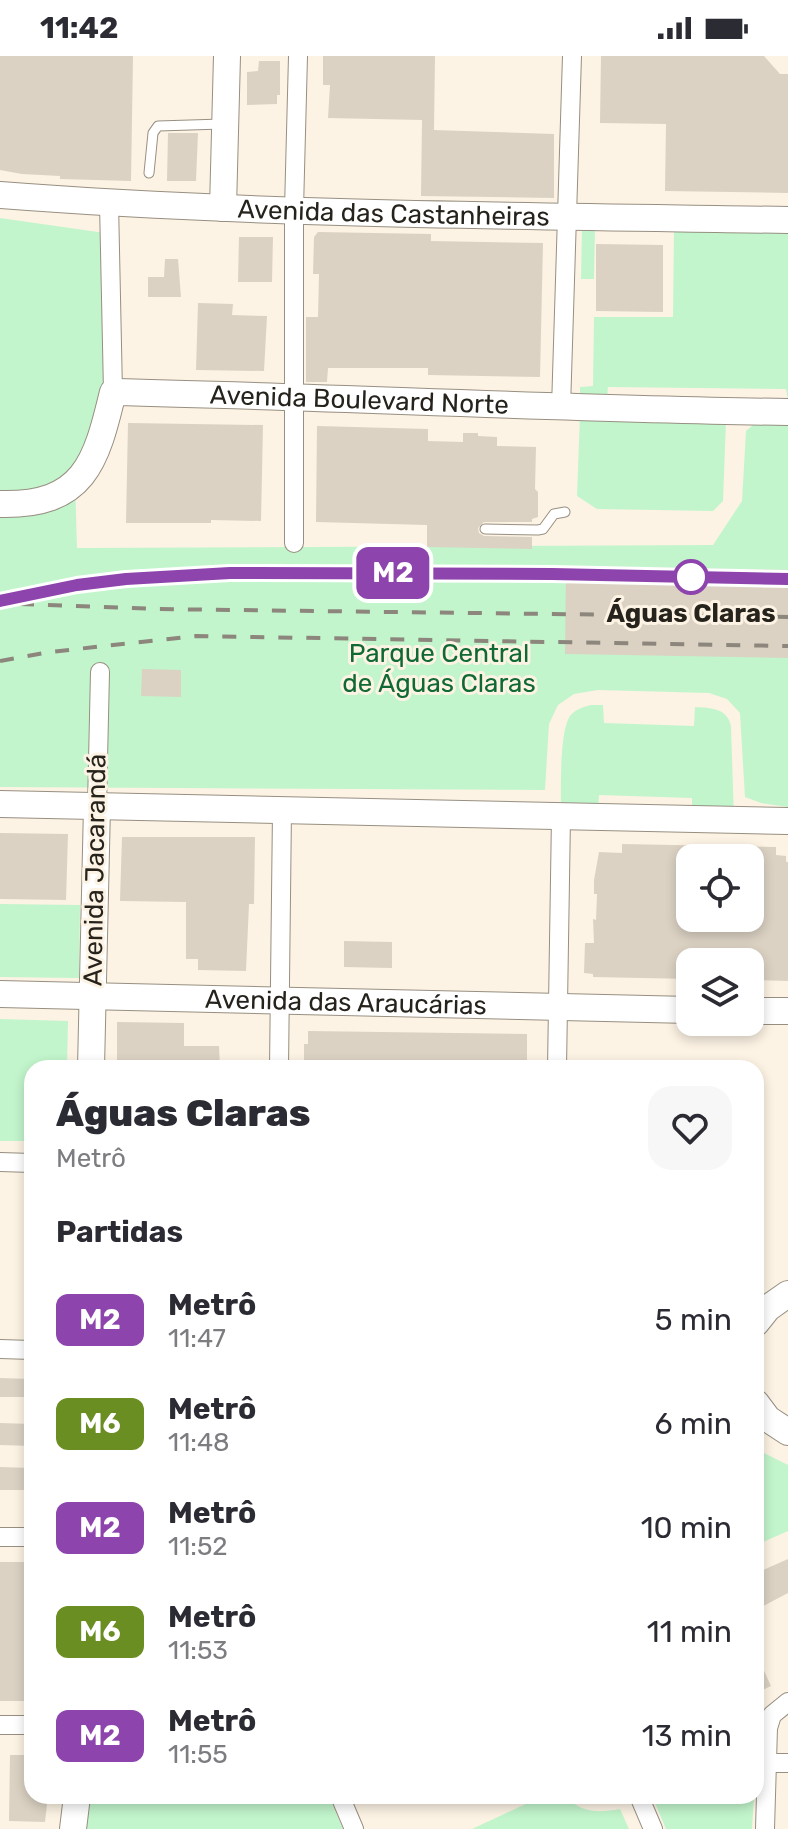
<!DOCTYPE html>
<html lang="pt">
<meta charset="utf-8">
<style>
body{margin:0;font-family:Rubik,sans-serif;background:#f7f7f7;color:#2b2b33;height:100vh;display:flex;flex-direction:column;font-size:30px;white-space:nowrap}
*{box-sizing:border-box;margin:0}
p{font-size:26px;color:#7c7c81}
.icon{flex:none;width:44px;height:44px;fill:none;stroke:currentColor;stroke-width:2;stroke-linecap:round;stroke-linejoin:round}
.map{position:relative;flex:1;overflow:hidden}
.sheet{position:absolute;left:24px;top:1004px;width:740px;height:744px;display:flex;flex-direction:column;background:#fff;border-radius:24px;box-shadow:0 4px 12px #0003}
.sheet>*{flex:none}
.badge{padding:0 16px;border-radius:12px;font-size:28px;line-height:52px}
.tools{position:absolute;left:676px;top:788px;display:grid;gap:16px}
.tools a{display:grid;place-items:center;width:88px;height:88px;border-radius:16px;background:#fff;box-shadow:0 4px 12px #0003;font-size:40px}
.map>.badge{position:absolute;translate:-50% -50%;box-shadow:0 0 0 4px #fff}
h2{padding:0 32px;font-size:30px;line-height:72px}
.round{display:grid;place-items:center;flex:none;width:84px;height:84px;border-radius:24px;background:#f7f7f7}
.head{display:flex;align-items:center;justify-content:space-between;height:136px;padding:0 32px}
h1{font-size:38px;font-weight:800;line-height:60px}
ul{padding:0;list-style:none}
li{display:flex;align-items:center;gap:24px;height:104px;padding:0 32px}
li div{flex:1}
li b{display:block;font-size:30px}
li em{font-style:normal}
li .badge{min-width:88px;font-weight:700;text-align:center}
.status{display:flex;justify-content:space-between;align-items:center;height:56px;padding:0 40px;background:#fff;direction:ltr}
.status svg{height:22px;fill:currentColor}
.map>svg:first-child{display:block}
.green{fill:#c2f5cc}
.building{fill:#dbd2c3;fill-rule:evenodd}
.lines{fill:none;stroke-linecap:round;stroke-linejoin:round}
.lane-casing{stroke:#978f81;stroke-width:11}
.street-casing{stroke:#978f81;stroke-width:20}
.secondary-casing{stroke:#978f81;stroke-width:28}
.lane{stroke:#fff;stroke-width:9}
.street{stroke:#fff;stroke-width:18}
.secondary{stroke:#fff;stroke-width:26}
.rail{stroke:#8c867c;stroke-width:4;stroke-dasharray:14 14;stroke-linecap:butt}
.line-casing{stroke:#fff;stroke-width:18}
.line{stroke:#8e44ad;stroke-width:12}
.stop-dot{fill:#fff;stroke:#8e44ad;stroke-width:4}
.labels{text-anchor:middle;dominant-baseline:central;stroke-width:6;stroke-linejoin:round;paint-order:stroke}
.street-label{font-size:26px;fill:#26231d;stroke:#fcf3e4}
.stop-label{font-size:26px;font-weight:bold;fill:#26231d;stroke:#fcf3e4}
.park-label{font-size:26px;fill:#0f6932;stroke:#fcf3e4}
</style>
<div class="status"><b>11:42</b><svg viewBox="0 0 49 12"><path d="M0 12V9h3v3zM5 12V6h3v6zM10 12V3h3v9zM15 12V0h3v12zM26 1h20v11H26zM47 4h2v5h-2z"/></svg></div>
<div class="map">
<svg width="788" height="1773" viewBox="0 0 788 1773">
<rect width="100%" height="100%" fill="#fcf3e4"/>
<!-- green -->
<path class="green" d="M 0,162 L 105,177 L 103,358 L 75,424 L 77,492 L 713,489 L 742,445 L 746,375 L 762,361 L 788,361 L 788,751 L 761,747 L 745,741 L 740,657 L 727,643 L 709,637 L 598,634 L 574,638 L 558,649 L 549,668 L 545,734 L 0,731 Z
M 582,172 L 595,172 L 594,223 L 581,223 Z
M 674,173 L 788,174 L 788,344 L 786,333 L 608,331 L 607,343 L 580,342 L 580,331 L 593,330 L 594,261 L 673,261 Z
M 580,359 L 726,365 L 723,445 L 713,455 L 597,453 L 577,440 Z
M 591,649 L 603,649 L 604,667 L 694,670 L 695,651 C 711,652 727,652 731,670 L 734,764 L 692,763 L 692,742 L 599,739 L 598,760 L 561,760 C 561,739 559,676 570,660 C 576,653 583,651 591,649 Z
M 0,848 L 80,849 L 79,922 L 0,921 Z
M 0,963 L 68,965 L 67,1012 L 32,1012 L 32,1085 L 0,1085 Z
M 756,1393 L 788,1409 L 788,1475 L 756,1489 Z
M 86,1740 L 329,1740 L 343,1773 L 80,1773 Z
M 543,1740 L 565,1740 C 581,1757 599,1757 620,1753 L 629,1773 L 472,1773 Z
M 652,1740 L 754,1740 L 752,1773 L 666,1773 Z"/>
<!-- building -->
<path class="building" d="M 0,0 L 133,0 L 131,125 L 60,123 L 60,120 L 22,118 L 0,114 Z
M 323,0 L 435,0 L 434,74 L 554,78 L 554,142 L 421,140 L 422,64 L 328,62 L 330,29 L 323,29 Z
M 601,0 L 764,0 L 780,18 L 788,18 L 788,137 L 665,135 L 666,68 L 600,67 Z
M 259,5 L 280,5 L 280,39 L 277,39 L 277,48 L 247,49 L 247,16 L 258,15 Z
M 168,77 L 198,77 L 196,125 L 167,125 Z
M 318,176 L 431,178 L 431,185 L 543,187 L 540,321 L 428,319 L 428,312 L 328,312 L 327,326 L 306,326 L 306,261 L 318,261 L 319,218 L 313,218 L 314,181 Z
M 239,181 L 273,181 L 272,226 L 238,226 Z
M 596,188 L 663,189 L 663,256 L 596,255 Z
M 165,203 L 178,203 L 181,241 L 148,241 L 148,221 L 164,221 Z
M 198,247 L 233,248 L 232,259 L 267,260 L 264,315 L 196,314 Z
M 128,367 L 263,369 L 261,465 L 211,464 L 211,467 L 126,467 Z
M 317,370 L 428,373 L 428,385 L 463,386 L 463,377 L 478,377 L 478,380 L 497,381 L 497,390 L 536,391 L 535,433 L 538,436 L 538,461 L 532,463 L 532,466 L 484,466 L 478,472 L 479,477 L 484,480 L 532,481 L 532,493 L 427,491 L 427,469 L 316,466 Z
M 566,510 L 788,514 L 788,602 L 565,598 Z
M 142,613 L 181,614 L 181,641 L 141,640 Z
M 0,777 L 68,778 L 66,844 L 0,843 Z
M 122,781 L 255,781 L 254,848 L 249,848 L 246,915 L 198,914 L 198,903 L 186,903 L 186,846 L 120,845 Z
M 622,788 L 776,791 L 776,799 L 786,800 L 786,806 L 788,806 L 788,925 L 750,924 L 750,906 L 690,906 L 690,923 L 593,921 L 593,918 L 584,917 L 585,887 L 594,887 L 593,863 L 596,864 L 597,838 L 594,838 L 594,824 L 599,796 L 622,797 ZM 690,802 L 750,802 L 750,862 L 690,862 Z
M 344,885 L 392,886 L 392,912 L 344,911 Z
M 117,966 L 184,967 L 184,990 L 219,990 L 220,1012 L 117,1012 Z
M 308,975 L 527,978 L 527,1012 L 304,1012 L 304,988 L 308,988 Z
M 0,1322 L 32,1323 L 32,1341 L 0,1341 Z
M 0,1367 L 32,1368 L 32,1390 L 0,1389 Z
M 0,1411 L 32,1412 L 32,1434 L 0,1434 Z
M 788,1503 L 788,1537 L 756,1554 L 756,1517 Z
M 0,1506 L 32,1506 L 32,1645 L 0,1645 Z
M 756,1597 L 771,1630 L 756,1637 Z
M 10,1699 L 32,1699 L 32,1740 L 48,1740 L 45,1766 L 9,1765 Z"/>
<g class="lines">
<defs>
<path id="lane" d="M 149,117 L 153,77 L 158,70 L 222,68
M 485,473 L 538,474 L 543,473 L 554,458 L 565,456"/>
<path id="street" d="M 109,147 L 113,336
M 561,352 L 572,0
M 294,487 L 294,153 L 298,0
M 97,750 L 100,616
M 279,1012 L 282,754
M 557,1012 L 561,760
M 0,1106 L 32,1107
M 0,1293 L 32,1294
M 0,1481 L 32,1481
M 0,1669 L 32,1669
M 767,1707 L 788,1707
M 340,1740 L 354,1773
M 639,1740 L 653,1773
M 765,1773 L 768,1672 L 772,1659 L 788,1646"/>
<g id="secondary">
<path id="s1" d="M 0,139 C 262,159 525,160 788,164"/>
<path d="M 223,152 L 227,0"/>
<path id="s2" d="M 0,448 C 84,450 96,407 113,336 C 338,341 563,353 788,356"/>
<path d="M 0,748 L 788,765"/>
<path id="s3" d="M 0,938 L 690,954"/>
<path d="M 750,955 L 788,955"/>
<path d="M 91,1012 L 97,750"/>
<path d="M 756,1267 L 768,1252 L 788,1238"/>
<path d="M 756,1347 L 768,1363 L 788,1376"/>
<path d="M 73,1773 L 77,1740"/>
</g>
</defs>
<!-- lane casing -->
<use href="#lane" class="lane-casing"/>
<!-- street casing -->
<use href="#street" class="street-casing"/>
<!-- secondary casing -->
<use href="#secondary" class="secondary-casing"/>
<!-- lane -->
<use href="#lane" class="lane"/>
<!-- street -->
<use href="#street" class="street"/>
<!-- secondary -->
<use href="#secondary" class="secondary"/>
<!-- rail -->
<path class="rail" d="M 0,545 L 126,523 L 230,517 L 552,518 L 788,523
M 20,548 L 157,553 L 788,561
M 0,605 L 50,596 L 196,580 L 788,590"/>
</g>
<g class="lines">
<defs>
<path id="line" d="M 0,545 L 77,529 L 126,523 L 230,517 L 552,518 L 788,523"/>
</defs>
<!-- line casing -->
<use href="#line" class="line-casing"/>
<!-- line -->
<use href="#line" class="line"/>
</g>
<!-- markers -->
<circle class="stop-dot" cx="691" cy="521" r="16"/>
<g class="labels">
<!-- street labels -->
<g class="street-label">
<text stroke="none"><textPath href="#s1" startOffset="394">Avenida das Castanheiras</textPath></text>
<text stroke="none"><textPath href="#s2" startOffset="426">Avenida Boulevard Norte</textPath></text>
<text transform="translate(95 814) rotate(-89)">Avenida Jacarandá</text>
<text stroke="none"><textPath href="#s3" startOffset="346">Avenida das Araucárias</textPath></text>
</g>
<!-- stop labels -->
<g class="stop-label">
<text x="691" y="557">Águas Claras</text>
</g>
<!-- park labels -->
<g class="park-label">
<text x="439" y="597">Parque Central<tspan x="439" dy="30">de Águas Claras</tspan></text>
</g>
</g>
</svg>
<div class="tools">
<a><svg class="icon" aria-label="locate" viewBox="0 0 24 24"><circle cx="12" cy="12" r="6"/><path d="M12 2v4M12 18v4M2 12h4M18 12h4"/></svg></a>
<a><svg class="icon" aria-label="layers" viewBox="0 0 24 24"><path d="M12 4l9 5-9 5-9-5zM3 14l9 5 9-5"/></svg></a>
</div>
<b class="badge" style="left:393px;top:517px;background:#8e44ad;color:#fff">M2</b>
<section class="sheet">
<div class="head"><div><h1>Águas Claras</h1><p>Metrô</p></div><a class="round"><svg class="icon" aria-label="heart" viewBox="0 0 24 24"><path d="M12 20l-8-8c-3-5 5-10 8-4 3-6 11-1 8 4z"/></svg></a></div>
<h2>Partidas</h2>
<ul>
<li><span class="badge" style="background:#8e44ad;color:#fff">M2</span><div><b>Metrô</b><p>11:47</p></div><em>5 min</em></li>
<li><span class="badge" style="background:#6b8e23;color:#fff">M6</span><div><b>Metrô</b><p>11:48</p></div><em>6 min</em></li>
<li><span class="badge" style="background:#8e44ad;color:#fff">M2</span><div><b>Metrô</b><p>11:52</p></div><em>10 min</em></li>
<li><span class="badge" style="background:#6b8e23;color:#fff">M6</span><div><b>Metrô</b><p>11:53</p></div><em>11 min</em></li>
<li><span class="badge" style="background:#8e44ad;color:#fff">M2</span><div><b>Metrô</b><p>11:55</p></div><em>13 min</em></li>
</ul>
</section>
</div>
